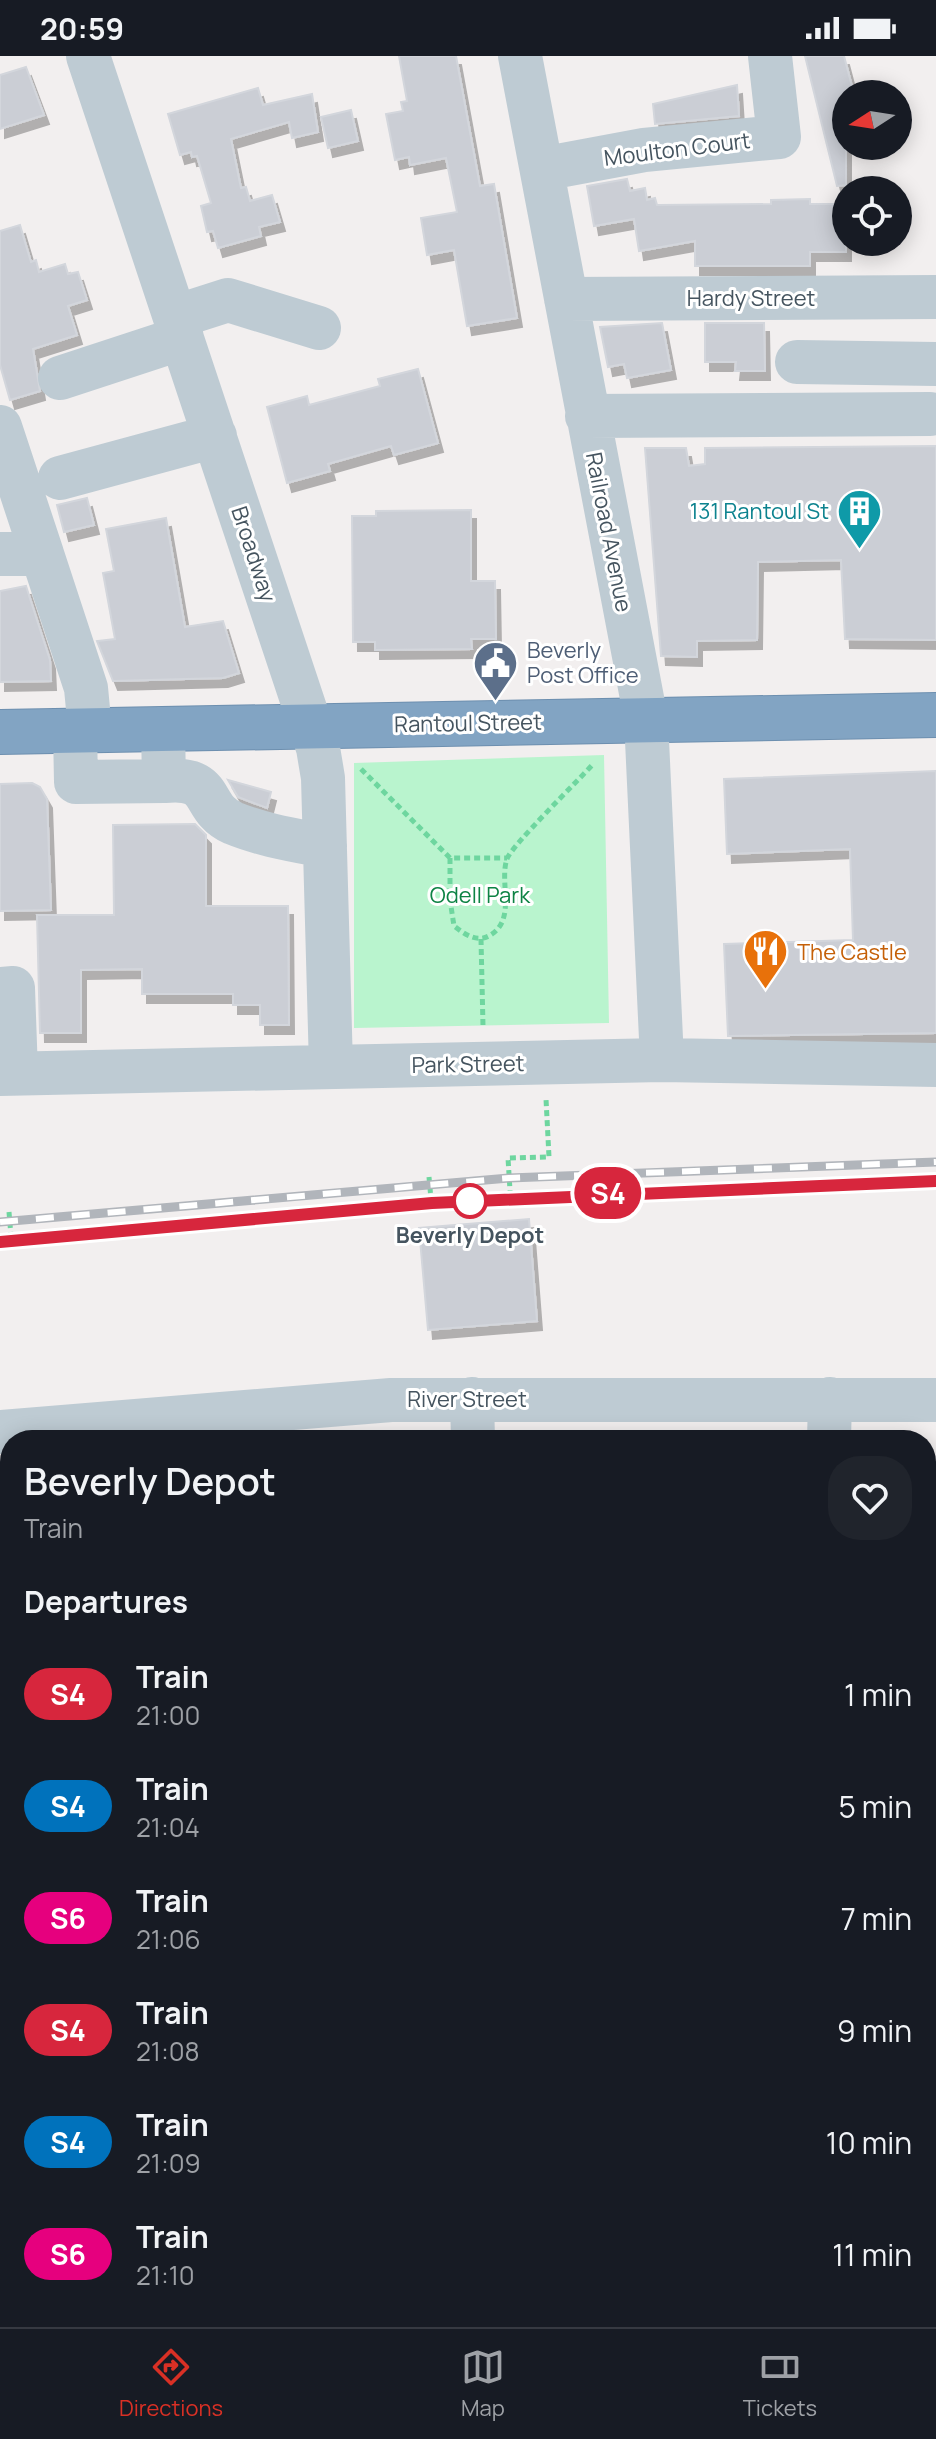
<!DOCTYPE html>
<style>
body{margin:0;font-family:Manrope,sans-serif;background:#20242c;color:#f1f3f6;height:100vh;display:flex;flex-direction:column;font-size:30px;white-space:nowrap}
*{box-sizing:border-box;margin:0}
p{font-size:26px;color:#9ea1a6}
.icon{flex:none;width:44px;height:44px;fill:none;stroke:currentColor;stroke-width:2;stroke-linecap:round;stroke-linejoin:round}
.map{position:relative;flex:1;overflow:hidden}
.side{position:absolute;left:0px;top:1374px;width:936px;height:898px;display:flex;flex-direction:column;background:#171b24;border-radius:32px 32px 0 0;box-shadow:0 4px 20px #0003}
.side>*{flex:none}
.badge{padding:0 16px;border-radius:26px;font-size:28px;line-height:52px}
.needle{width:52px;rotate:258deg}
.buttons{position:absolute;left:832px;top:24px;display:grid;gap:16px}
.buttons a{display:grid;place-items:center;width:80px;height:80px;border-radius:50%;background:#171b24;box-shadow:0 4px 20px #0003;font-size:40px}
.map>.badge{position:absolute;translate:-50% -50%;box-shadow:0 0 0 4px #fff}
h2{padding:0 24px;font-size:30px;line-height:72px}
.round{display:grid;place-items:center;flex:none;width:84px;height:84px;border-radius:32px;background:#20242c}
.headline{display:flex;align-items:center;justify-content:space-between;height:136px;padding:0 24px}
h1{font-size:38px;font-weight:600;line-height:60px}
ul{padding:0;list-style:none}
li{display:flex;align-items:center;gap:24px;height:112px;padding:0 24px}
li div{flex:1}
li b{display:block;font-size:30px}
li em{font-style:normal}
li .badge{min-width:88px;font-weight:700;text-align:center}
.status{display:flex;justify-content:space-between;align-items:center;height:56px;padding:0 40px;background:#171b24;direction:ltr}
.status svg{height:22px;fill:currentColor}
.menu{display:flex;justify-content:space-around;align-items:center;height:112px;border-top:2px solid #363941;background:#171b24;font-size:22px;color:#9ea1a6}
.menu a{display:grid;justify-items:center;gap:4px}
.menu .selected{color:#d93025}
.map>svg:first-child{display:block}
.green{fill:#b9f4ce}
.water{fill:#82e2f5}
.building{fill:#cbced5;stroke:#d3d6dc;stroke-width:2;filter:url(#shadow)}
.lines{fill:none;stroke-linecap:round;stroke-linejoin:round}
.highway-casing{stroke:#6d8faf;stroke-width:46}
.path{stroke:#6ed69f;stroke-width:5;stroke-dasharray:6 4;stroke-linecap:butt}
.minor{stroke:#becbd3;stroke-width:44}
.highway{stroke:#82a4c3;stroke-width:44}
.rail-casing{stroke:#b1b5bb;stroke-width:9}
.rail{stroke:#fff;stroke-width:6;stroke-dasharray:18;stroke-linecap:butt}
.line-casing{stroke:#fff;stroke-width:18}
.line{stroke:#d7263d;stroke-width:12}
.stop-dot{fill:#fff;stroke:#d7263d;stroke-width:4}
.labels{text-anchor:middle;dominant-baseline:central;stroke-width:6;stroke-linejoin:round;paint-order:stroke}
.street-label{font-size:22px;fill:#45545f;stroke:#fff}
.culture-label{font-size:22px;fill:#0d838f;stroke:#fff;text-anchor:end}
.service-label{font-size:22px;fill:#4e5e75;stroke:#fff;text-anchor:start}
.park-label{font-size:22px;fill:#0d8344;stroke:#fff}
.food-label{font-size:22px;fill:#c56008;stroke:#fff;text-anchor:start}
.stop-label{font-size:22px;font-weight:bold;fill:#45545f;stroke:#fff}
</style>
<div class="status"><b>20:59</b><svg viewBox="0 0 49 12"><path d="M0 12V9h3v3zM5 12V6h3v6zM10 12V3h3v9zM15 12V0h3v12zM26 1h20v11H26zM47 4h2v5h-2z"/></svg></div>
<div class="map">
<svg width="936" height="2271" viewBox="0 0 936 2271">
<defs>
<filter id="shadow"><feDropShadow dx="5" dy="9" stdDeviation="0" flood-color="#0004"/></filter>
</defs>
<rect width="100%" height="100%" fill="#f2efef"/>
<!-- green -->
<path class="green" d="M 604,699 L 609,967 L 354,972 L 354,707 Z
M 926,1985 L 936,1985 L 936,2200 L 926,2203 Z
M 10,2053 L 10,2200 L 0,2200 L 0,2063 Z"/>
<!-- water -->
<path class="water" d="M 0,2200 L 10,2200 L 10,2262 L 926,2262 L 926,2203 L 936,2200 L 936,2271 L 0,2271 Z"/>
<!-- building -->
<path class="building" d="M 399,0 L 456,0 L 480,130 L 494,128 L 517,262 L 467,270 L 454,194 L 427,199 L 421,162 L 457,156 L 446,102 L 410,109 L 409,101 L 395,104 L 386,58 L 403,55 L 401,46 L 407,45 Z
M 805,0 L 844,0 L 854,38 L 846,38 L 846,129 L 837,130 Z
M 26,11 L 44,59 L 0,73 L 0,19 Z
M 737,29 L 739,60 L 655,68 L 653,48 Z
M 258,32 L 263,49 L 312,38 L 318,76 L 292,82 L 289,66 L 231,83 L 241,132 L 246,131 L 250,145 L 272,139 L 280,166 L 259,171 L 261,180 L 218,192 L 213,175 L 207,176 L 201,150 L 211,147 L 197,100 L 192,101 L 191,96 L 180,99 L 168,58 Z
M 351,54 L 358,85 L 328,92 L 321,61 Z
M 627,123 L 630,135 L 645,132 L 647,144 L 655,142 L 657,149 L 771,148 L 771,144 L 810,143 L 810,148 L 846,148 L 846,196 L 810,196 L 810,210 L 695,210 L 695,185 L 639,195 L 634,163 L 594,170 L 587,130 Z
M 20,169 L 31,206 L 36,204 L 39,216 L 65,208 L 68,218 L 78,216 L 87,244 L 68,250 L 77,279 L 33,293 L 40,335 L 10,344 L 0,309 L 0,175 Z
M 662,267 L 671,314 L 627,322 L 624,308 L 608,311 L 600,271 Z
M 705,267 L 764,267 L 765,315 L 735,315 L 736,306 L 705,306 Z
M 418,313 L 438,387 L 394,399 L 391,390 L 328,408 L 330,415 L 287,427 L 267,351 L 307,340 L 309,349 L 380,330 L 378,323 Z
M 936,390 L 936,584 L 845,583 L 841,504 L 758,506 L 757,584 L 697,585 L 697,601 L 661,600 L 645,392 L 686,392 L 689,410 L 705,408 L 705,392 Z
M 87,442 L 94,469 L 64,476 L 57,449 Z
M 471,454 L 471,525 L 495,525 L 496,583 L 471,583 L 472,593 L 375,594 L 375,586 L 353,586 L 352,460 L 376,460 L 376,455 Z
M 166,462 L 185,571 L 223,565 L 239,617 L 223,622 L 113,625 L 97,585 L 115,583 L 103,517 L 114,515 L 106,473 Z
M 26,530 L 50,604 L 51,625 L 0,626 L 0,535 Z
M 936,715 L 936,977 L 728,980 L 724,888 L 853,884 L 850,793 L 727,798 L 724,723 Z
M 228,724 L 271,736 L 267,752 L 238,741 Z
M 32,727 L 40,731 L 47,743 L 51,854 L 0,855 L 0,728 Z
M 195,768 L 206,779 L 206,850 L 288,850 L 289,969 L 260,969 L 260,949 L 233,949 L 233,938 L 142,938 L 142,913 L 81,914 L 81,977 L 40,977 L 37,859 L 114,859 L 113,769 Z
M 529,1163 L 537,1265 L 428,1274 L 419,1172 Z"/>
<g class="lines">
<defs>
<path id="highway" d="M 0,676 L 936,659"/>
</defs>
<!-- highway casing -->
<use href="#highway" class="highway-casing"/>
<!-- path -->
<path class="path" d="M 361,713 L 450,802 L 507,802
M 450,802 L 450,844 L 454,870 C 466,879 478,888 492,878 C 516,862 499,825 507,803 C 511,790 580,723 594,707
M 481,883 L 483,970
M 429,1121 L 432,1154
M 511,1150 L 508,1102 L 549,1101 L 546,1043
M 9,1156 L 12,1192"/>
<!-- minor -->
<path class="minor" d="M 88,0 L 318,692 L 323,722 L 331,1011
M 520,0 L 646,663 L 662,1004
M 542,113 L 644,94 L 779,81 L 770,0
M 566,243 L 936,241
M 175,261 L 228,244 L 319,272
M 797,306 L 936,308
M 60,322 L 182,282
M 587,360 L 930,358
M 0,371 L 42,498
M 60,422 L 215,380
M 0,498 L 42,498 L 86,632 L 90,674
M 75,674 L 76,726 L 164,725 L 163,673
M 164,725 C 218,720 198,751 233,767 C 262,779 294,784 325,790
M 0,933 L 13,932 L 16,1017
M 0,1018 L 662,1004 L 936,1009
M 472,1343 L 473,1384
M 0,1376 L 391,1344 L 936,1344
M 829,1384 L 830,1343
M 926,1457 L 936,1467
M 926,1626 L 936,1612
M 926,1722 L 936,1722
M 926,1871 L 936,1871"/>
<!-- highway -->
<use href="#highway" class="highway"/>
<defs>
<path id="rail" d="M 0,1166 L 509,1122 L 936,1106
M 0,1186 L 432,1147 L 936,1125"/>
</defs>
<!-- rail casing -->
<use href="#rail" class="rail-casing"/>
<!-- rail -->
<use href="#rail" class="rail"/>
</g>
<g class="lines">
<defs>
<path id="line" d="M 0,1186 L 432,1147 L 936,1125"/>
</defs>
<!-- line casing -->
<use href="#line" class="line-casing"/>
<!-- line -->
<use href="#line" class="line"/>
</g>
<!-- icons -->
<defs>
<symbol id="building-pin" viewBox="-11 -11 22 30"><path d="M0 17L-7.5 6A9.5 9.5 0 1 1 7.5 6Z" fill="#0f9aa8" stroke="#fff"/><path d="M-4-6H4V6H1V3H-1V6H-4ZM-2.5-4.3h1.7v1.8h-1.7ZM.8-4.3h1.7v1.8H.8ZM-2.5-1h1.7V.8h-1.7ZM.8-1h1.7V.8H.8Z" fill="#fff"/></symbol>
<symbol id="civic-pin" viewBox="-11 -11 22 30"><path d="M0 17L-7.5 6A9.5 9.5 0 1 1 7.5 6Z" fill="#5c6f8a" stroke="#fff"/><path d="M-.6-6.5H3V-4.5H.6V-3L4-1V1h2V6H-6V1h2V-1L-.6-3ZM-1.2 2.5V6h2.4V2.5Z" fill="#fff"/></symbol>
<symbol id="restaurant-pin" viewBox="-11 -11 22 30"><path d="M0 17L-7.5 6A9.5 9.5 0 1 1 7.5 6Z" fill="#e8710a" stroke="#fff"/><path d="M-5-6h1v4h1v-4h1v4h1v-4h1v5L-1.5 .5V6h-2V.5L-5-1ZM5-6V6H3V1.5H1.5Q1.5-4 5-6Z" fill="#fff"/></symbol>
</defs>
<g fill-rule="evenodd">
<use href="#building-pin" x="834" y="430" width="51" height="69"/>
<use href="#civic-pin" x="470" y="582" width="51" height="69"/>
<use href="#restaurant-pin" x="740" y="870" width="51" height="69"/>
</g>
<!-- markers -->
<circle class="stop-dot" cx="470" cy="1145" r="16"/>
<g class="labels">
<!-- street labels -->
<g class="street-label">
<text transform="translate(677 93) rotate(-7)">Moulton Court</text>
<text x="751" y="242">Hardy Street</text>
<text transform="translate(609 476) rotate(79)">Railroad Avenue</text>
<text transform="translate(254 498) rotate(72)">Broadway</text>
<text transform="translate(468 667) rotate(-1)">Rantoul Street</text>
<text transform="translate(468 1008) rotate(-1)">Park Street</text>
<text x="467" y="1343">River Street</text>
</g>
<!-- culture labels -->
<g class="culture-label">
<text x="829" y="455">131 Rantoul St</text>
</g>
<!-- service labels -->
<g class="service-label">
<text x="527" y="594">Beverly<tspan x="527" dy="25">Post Office</tspan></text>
</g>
<!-- park labels -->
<g class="park-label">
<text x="480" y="839">Odell Park</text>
</g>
<!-- food labels -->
<g class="food-label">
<text x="797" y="896">The Castle</text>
</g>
<!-- stop labels -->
<g class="stop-label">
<text x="470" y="1179">Beverly Depot</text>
</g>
</g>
</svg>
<div class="buttons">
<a><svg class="needle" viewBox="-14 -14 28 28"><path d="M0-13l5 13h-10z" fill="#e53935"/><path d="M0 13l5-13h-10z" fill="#9ea1a6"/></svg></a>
<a><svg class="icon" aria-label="locate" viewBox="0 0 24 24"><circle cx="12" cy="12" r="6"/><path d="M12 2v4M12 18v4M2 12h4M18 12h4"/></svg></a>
</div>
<b class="badge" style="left:608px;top:1137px;background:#d7263d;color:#fff">S4</b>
<section class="side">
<div class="headline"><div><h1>Beverly Depot</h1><p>Train</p></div><a class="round"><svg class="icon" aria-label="heart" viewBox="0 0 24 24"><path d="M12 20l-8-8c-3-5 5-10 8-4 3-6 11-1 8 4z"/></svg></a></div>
<h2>Departures</h2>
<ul>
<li><span class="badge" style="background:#d7263d;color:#fff">S4</span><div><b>Train</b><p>21:00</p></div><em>1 min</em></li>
<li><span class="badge" style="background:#0072bc;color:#fff">S4</span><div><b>Train</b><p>21:04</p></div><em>5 min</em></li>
<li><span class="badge" style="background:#e6007e;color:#fff">S6</span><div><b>Train</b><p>21:06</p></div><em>7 min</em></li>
<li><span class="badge" style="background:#d7263d;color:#fff">S4</span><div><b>Train</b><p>21:08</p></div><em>9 min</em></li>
<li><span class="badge" style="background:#0072bc;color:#fff">S4</span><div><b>Train</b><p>21:09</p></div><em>10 min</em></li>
<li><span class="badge" style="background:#e6007e;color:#fff">S6</span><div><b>Train</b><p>21:10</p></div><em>11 min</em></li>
</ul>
</section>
</div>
<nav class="menu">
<a class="selected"><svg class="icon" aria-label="directions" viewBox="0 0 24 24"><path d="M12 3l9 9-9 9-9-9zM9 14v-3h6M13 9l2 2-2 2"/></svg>Directions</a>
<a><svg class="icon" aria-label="map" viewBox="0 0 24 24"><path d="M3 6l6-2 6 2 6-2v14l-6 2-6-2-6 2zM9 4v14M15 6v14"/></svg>Map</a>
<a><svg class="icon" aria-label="tickets" viewBox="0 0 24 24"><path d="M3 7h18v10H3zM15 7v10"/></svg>Tickets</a>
</nav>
